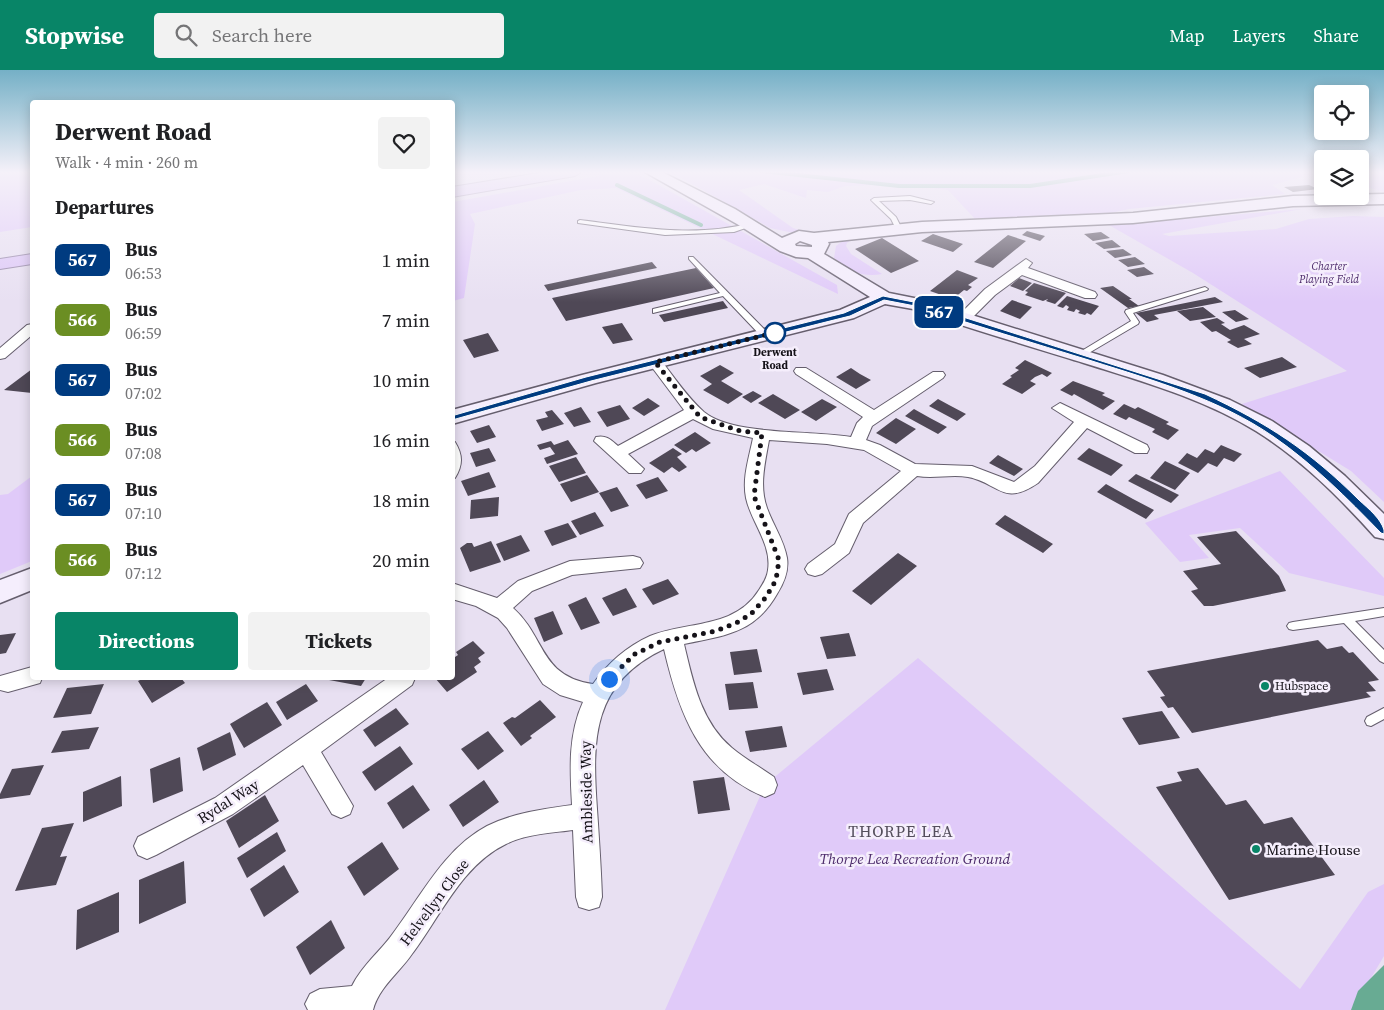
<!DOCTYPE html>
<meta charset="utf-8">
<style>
body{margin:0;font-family:"Source Serif 4",serif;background:#f2f2f2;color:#202124;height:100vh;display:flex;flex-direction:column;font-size:19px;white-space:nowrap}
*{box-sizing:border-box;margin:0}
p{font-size:16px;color:#757577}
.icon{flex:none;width:28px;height:28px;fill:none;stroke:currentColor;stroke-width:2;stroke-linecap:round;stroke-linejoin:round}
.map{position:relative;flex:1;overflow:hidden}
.details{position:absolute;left:30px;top:30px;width:425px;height:580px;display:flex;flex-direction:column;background:#fff;border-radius:5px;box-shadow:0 2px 12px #0003}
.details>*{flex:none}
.badge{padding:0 10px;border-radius:8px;font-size:18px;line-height:32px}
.fabs{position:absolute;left:1314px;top:15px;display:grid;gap:10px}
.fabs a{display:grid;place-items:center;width:55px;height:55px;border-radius:5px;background:#fff;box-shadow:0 2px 12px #0003;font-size:25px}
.you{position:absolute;width:25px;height:25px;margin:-12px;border:4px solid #fff;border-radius:50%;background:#1a73e8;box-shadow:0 0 0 8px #1a73e833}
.map>.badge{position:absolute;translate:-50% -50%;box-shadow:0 0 0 2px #fff}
h2{padding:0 25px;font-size:19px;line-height:45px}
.round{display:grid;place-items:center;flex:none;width:52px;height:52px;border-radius:5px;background:#f2f2f2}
.head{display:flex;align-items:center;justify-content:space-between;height:85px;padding:0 25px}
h1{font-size:24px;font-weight:700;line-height:38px}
.primary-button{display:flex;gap:10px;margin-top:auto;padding:10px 25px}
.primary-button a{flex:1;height:58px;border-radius:5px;background:#088567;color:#fff;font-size:20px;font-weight:700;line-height:58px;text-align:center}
.primary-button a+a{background:#f2f2f2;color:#202124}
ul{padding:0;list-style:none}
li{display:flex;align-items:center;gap:15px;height:60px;padding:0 25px}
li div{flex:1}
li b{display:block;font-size:19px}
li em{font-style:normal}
li .badge{min-width:55px;font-weight:700;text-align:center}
header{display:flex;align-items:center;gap:30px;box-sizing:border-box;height:70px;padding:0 25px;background:#088567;color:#fff}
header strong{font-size:24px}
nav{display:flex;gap:28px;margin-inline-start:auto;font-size:18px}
.search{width:350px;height:45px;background:#f2f2f2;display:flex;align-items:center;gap:12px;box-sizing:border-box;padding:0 18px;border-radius:5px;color:#757577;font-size:19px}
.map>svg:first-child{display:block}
.green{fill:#e0caf9}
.water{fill:#68ab93}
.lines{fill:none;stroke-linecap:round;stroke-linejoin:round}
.stream{stroke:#68ab93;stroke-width:4}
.building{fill:#4f4856}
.lane-casing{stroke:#655e6d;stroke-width:2}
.street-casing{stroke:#655e6d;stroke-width:2}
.secondary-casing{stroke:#655e6d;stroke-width:3}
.highway-casing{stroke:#9788a9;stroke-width:2}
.lane{fill:#fff;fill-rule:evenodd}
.street{fill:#fff;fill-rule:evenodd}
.secondary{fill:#f5eefd;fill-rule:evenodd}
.highway{fill:#ddc7f7;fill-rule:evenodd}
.line{fill:#003b80;stroke:#fff}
.walk{stroke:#151218;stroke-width:5;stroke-dasharray:0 9}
.stop-dot{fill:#fff;stroke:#003b80;stroke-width:2.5}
.poi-dot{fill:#088567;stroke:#f5eefc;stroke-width:2}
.labels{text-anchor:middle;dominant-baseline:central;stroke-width:5;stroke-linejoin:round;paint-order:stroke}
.far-park-label{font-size:11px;font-style:italic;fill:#4f2e6d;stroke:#f5eefc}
.far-stop-label{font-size:11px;font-weight:bold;fill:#151218;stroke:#f5eefc}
.poi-label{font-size:12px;fill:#151218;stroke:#f5eefc;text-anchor:start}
.near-street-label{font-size:15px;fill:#151218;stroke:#f5eefc}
.near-poi-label{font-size:15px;fill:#151218;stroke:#f5eefc;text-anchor:start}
.near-park-label{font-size:15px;font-style:italic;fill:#4f2e6d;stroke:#f5eefc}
.near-neighbourhood-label{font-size:16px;letter-spacing:1px;fill:#544e5c;stroke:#f5eefc}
</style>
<header>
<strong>Stopwise</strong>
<div class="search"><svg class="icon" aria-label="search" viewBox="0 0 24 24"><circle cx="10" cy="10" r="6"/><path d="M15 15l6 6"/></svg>Search here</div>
<nav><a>Map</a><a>Layers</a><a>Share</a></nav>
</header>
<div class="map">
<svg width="1384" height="940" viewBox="0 0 1384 940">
<rect width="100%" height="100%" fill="#e8e0f2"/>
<!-- green -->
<path class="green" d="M 0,101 L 32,101 L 32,157 L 0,162 Z
M 626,101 L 648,109 L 837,215 L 838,224 L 616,118 L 581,120 L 470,144 L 475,154 L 464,228 L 453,231 L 453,132 Z
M 669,101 L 1299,101 L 1302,107 L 1272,115 L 1285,124 L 1129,139 L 1093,147 L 976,150 L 948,120 L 901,114 L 845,116 L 828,122 L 807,120 L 806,128 L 764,114 L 739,120 L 793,158 L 805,162 L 838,162 L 803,165 L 770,158 Z
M 1360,101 L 1384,101 L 1384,122 L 1360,115 Z
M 1302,139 L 1162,164 L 1169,166 L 1276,159 L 1309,149 L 1353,146 L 1384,147 L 1384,432 L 1351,401 L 1242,334 L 1347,301 L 1193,203 L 1109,155 Z
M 853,169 L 847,173 L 846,176 L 851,184 L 882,204 C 864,208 848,201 834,188 L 836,176 L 844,170 Z
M 1280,401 L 1384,508 L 1384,526 L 1289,503 L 1240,458 L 1189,465 L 1209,488 L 1180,492 L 1145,453 Z
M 32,406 L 32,491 L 0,504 L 0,425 L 8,424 Z
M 918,588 L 1300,919 L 1368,822 L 1384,814 L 1384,886 L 1352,940 L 665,940 L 765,715 Z"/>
<!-- water -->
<path class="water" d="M 1384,895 L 1384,940 L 1351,940 L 1358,921 Z"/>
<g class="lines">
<!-- stream -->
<path class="stream" d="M 762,101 L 899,116 L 1030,116 L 1129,101
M 617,115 L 701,155"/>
</g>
<!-- building -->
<path class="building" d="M 1309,115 L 1318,119 L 1293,122 L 1284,117 Z
M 1027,161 L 1045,166 L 1040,171 L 1022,165 Z
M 1101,162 L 1110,168 L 1093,171 L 1084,164 Z
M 933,164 L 963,174 L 953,182 L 921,171 Z
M 1008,165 L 1026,171 L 993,198 L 974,192 Z
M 882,168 L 919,191 L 891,203 L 855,179 Z
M 1112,170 L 1121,177 L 1104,179 L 1095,173 Z
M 1123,179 L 1132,185 L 1115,188 L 1106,181 Z
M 1135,187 L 1145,194 L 1128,197 L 1118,190 Z
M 652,192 L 657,198 L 548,221 L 544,215 Z
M 1144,197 L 1154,204 L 1137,207 L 1127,200 Z
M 696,198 L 714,218 L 566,251 L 552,228 Z
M 957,200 L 978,208 L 968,215 L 972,217 L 967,221 L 964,220 L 953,229 L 930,221 Z
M 1019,208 L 1032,213 L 1023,221 L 1010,216 Z
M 1034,213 L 1066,223 L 1055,234 L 1046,231 L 1048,229 L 1043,231 L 1034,228 L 1036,225 L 1034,228 L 1025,225 L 1028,222 L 1025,221 Z
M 1113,216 L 1132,229 L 1129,229 L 1139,236 L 1128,238 L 1100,218 Z
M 1067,226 L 1099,236 L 1091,245 L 1087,243 L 1085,245 L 1078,243 L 1080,241 L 1076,239 L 1074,242 L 1067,240 L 1069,237 L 1066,235 L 1063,238 L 1057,236 Z
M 1215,227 L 1223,232 L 1154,245 L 1159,249 L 1147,252 L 1136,243 Z
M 1012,230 L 1032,237 L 1020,249 L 1000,241 Z
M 723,231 L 728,238 L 664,252 L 659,245 Z
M 1203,237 L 1216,247 L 1190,251 L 1177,241 Z
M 1235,240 L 1249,249 L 1236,252 L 1222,242 Z
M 1217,248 L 1225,253 L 1221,254 L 1230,260 L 1244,255 L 1260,264 L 1244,269 L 1252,274 L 1238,278 L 1227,272 L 1231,270 L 1216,261 L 1212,262 L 1200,252 Z
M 622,253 L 633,270 L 613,274 L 602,257 Z
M 488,263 L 499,281 L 474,288 L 463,270 Z
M 1282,287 L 1297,297 L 1260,308 L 1244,298 Z
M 1025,290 L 1052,303 L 1047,307 L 1042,304 L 1035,307 L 1030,311 L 1036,314 L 1022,324 L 1002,314 L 1012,307 L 1010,306 L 1019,300 L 1015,298 Z
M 720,295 L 734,303 L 721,311 L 743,324 L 728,334 L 703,320 L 712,314 L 700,306 Z
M 851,298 L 860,304 L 871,310 L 856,319 L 836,307 Z
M 32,299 L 32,323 L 4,320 Z
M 1073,311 L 1105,323 L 1102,325 L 1115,331 L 1103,340 L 1074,324 L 1072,326 L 1060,320 Z
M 753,321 L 762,326 L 751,333 L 742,327 Z
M 773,324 L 800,340 L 785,349 L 758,333 Z
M 648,328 L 660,336 L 644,346 L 632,338 Z
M 822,329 L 837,337 L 816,351 L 801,342 Z
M 938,329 L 949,335 L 966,344 L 957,351 L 929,336 Z
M 1124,334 L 1135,339 L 1138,337 L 1169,352 L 1166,354 L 1179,360 L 1168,370 L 1152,362 L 1155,359 L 1129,347 L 1126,350 L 1113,344 Z
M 620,335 L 630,349 L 607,357 L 597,342 Z
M 581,337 L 591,352 L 574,357 L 564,343 Z
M 914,339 L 930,348 L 947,357 L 938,364 L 905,346 Z
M 552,340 L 564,354 L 542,361 L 536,350 L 548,347 L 545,342 Z
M 896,348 L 916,359 L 896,374 L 876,363 Z
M 489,355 L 496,367 L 477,373 L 470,361 Z
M 695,362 L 711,373 L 696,382 L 692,379 L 686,383 L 674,375 Z
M 568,370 L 578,384 L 547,394 L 544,388 L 555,384 L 550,377 L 540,380 L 537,375 L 551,371 L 554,375 Z
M 1221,375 L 1242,384 L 1234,392 L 1224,388 L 1217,397 L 1208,393 L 1198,403 L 1178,393 L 1187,383 L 1197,388 L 1205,379 L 1214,383 Z
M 489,378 L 496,391 L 476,397 L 470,383 Z
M 673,378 L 682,384 L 677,387 L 687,397 L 679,402 L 672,397 L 664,403 L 649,393 Z
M 1089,378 L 1123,395 L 1111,406 L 1077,389 Z
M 998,385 L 1016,395 L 1023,399 L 1014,406 L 989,393 Z
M 576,387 L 586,403 L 559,412 L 549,396 Z
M 1165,391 L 1190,403 L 1175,420 L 1150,408 Z
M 489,402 L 496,417 L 468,426 L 461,411 Z
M 1136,404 L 1157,414 L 1179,425 L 1171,433 L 1128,411 Z
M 587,405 L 599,422 L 571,432 L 560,414 Z
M 658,407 L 668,421 L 646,429 L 636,415 Z
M 1106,414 L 1133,429 L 1154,440 L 1146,449 L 1097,422 Z
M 617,417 L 629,436 L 611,442 L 599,423 Z
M 499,427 L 498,446 L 470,449 L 471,430 Z
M 595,442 L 604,456 L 580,465 L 571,451 Z
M 1005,445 L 1025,457 L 1053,474 L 1043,483 L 995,454 Z
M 568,453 L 577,467 L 552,476 L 544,461 Z
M 1236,461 L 1279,506 L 1286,521 L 1213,536 L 1204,536 L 1191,521 L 1198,519 L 1183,501 L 1221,494 L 1197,467 Z
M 521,465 L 530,481 L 504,491 L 496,474 Z
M 491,471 L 501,492 L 470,502 L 460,478 L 467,473 L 472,473 L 474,477 Z
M 898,483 L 917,496 L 871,535 L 852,521 Z
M 668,509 L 679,524 L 653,535 L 642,519 Z
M 626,518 L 637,537 L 613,546 L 602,528 Z
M 586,527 L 600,553 L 581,560 L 568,535 Z
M 553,541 L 563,564 L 544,572 L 534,548 Z
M 16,563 L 6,583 L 0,584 L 0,565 Z
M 849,563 L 856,586 L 827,589 L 820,567 Z
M 1318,570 L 1327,579 L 1342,576 L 1349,583 L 1353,582 L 1379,610 L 1368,612 L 1376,621 L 1366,622 L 1371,627 L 1192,663 L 1173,637 L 1168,638 L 1160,627 L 1165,626 L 1147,601 Z
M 473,571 L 485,583 L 478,588 L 481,592 L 474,597 L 477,602 L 447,622 L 435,608 L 452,608 L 452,589 L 458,585 L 456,582 Z
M 757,579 L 762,602 L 734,605 L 730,582 Z
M 827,599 L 834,620 L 803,625 L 797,603 Z
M 144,608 L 181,608 L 185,613 L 152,633 L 138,611 Z
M 330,608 L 366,608 L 361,616 L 329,610 Z
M 753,612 L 758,638 L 729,640 L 725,614 Z
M 104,614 L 91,644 L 53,648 L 67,618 Z
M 306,614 L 318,631 L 287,650 L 276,632 Z
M 540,630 L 556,647 L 530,666 L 532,668 L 521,676 L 503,653 L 512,647 L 515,648 Z
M 267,632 L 282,655 L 244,678 L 230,654 Z
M 396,638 L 409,654 L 375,677 L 363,660 Z
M 1162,641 L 1180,668 L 1139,675 L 1122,648 Z
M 782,656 L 787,677 L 750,682 L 745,661 Z
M 99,657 L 89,679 L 51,683 L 62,661 Z
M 488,661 L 504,681 L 478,700 L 461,679 Z
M 230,662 L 236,685 L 203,701 L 197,678 Z
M 400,676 L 413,694 L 375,721 L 362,702 Z
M 180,687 L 183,721 L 153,733 L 150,699 Z
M 44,695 L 30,725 L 0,729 L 0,724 L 12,699 Z
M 1198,698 L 1226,735 L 1246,730 L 1264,754 L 1292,747 L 1335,805 L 1229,830 L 1156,717 L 1182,711 L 1177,702 Z
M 121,706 L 122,736 L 83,752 L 83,722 Z
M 724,707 L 730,740 L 698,744 L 693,711 Z
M 484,710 L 499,732 L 463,757 L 449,735 Z
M 413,715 L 430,740 L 403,759 L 387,733 Z
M 265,725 L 279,751 L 239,778 L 226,751 Z
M 74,753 L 60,787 L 67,786 L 56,815 L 15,821 L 42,758 Z
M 277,762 L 286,781 L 247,808 L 237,788 Z
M 382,772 L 399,799 L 364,826 L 347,797 Z
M 184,791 L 186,833 L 139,854 L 139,810 Z
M 284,795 L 299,822 L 264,847 L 250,819 Z
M 119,822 L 119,862 L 76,880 L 77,840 Z
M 331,850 L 345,878 L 310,905 L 296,877 Z"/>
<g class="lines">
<defs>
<path id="lane" d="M 910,126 L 934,132 L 931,134 L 910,130 L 879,131 L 896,147 L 902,159 L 899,161 L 896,159 L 891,149 L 871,130 L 874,128 Z
M 580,150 C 636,157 695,168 751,153 L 754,155 L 734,162 L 665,165 L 578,153 L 578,151 Z
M 689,187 L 693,187 L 768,263 L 768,267 L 762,267 L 723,226 L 653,243 L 653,239 L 720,223 L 689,189 Z
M 1205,217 L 1208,219 L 1207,220 L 1133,243 L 1139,252 L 1138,254 L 1082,287 L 1076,287 L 1075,285 L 1131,251 L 1125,242 L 1126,240 Z
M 452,371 L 455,372 C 463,385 463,395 455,408 L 452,409 Z
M 1384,538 L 1384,546 L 1355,551 L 1384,580 L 1384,593 L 1380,591 L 1344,553 L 1293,560 L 1289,559 L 1287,556 L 1289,553 L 1293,552 Z
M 1384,638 L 1384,649 L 1371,656 L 1367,655 L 1365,651 L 1367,647 Z"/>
<path id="street" d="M 1026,189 L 1032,193 L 1028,198 L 1095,222 L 1097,225 L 1095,228 L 1085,228 L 1022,205 L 995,225 L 967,253 L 957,253 L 955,250 L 957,247 L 985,219 Z
M 32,254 L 32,265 L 5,288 L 0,289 L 0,278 L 27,255 Z
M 655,288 L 660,289 C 674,307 687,327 704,342 C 733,366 812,360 851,367 L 857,353 L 863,347 L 796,304 L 794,301 L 796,298 L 806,298 L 874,340 L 933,302 L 943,302 L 945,305 L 943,308 L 872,356 L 866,370 L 880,375 L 915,394 L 972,396 L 1014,412 L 1035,396 L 1074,352 L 1052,338 L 1060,333 L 1147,375 L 1149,379 L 1147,383 L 1135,383 L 1087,358 L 1038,413 C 1003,437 999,413 968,407 C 951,404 934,409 917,406 L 863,453 L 849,483 L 822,504 L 815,506 L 808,504 L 805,499 L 808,494 L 835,474 L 849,444 L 901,401 L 864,380 L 827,374 L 769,370 C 765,393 759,416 767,438 C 773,455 784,470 787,488 C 789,501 784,513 777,524 C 755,563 724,566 684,574 C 693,612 701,652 732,678 C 745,689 760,697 774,707 L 777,715 L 774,723 L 765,727 C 699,700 679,643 664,579 C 592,613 592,669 597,739 C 599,768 601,798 602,827 L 599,837 L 589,840 L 579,837 L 576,827 L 573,760 C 551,763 526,764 506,774 C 462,795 440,847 412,884 C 399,903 379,917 373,940 L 308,940 L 305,934 L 310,924 L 320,919 L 352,916 C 362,895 381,881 394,862 C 421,826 445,778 487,756 C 513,743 543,739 572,735 C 570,699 568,665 583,632 L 560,625 L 543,614 L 507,558 L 498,548 L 476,536 L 452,529 L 452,513 L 497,528 L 518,511 L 570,491 L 633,486 L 640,488 L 643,493 L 640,498 L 572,505 L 532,521 L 513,538 C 546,567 539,606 593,614 C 608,593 626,577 650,566 C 687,551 735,559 759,520 C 763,514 767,508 768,500 C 772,474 751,452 746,428 C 742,408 749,388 753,368 L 713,359 L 693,349 L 628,384 L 644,399 L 641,403 L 629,403 L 594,371 L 596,367 C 606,365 610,369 618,376 L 684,340 L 648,292 Z
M 32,597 L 32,608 L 42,608 L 40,613 L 8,622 L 0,620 L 0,606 Z
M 388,608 L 415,608 L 412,615 L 321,682 L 353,736 L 350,744 L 341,748 L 332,744 L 303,695 L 233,744 L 156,785 L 147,789 L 138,785 L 134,776 L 138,767 L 215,728 Z"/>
<path id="secondary" d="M 643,101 L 660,101 L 735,139 L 782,168 L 799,161 L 814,163 L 922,152 L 1133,143 L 1293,126 L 1384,124 L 1384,134 L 1293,136 L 1133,153 L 922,162 L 828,172 L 829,174 L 824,184 L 889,223 L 924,230 L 1163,305 L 1230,330 L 1272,351 L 1309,376 L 1345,406 L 1384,444 L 1384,469 L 1375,467 C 1339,427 1301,389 1256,361 C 1204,329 1144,312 1087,294 C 1029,276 971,259 913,239 L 885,234 L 854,248 L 596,313 L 452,354 L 452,340 L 582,305 L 840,240 L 870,227 L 808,188 L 796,187 L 780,181 L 737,154 ZM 800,171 L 812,175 L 812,177 L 796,176 L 795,174 Z
M 32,498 L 32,520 L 0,533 L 0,510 Z"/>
<path id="highway" d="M 551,101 L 583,101 L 575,106 L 452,127 L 452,117 Z
M 32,184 L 32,194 L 0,199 L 0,189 Z"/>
</defs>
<!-- lane casing -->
<use href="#lane" class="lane-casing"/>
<!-- street casing -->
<use href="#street" class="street-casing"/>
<!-- secondary casing -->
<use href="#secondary" class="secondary-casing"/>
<!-- highway casing -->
<use href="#highway" class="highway-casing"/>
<!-- lane -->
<use href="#lane" class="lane"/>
<!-- street -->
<use href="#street" class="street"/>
<!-- secondary -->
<use href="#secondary" class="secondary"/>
<!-- highway -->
<use href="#highway" class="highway"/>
</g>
<!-- sky -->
<linearGradient id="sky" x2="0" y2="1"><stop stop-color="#75b0c6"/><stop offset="0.44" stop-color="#f5f1f9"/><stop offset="1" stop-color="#f5f1f9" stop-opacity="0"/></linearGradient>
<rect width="1384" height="232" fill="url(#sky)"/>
<!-- line -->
<path class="line" d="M 883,226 L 919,233 L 1205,324 C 1267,353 1310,381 1359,430 C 1369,439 1381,449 1384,460 L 1384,464 L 1381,463 C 1347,428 1313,394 1274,367 C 1219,329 1155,311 1092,291 C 1033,273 974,255 915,236 L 884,230 L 850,246 L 591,311 L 452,350 L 448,347 L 586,307 L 844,243 Z"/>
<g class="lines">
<!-- walk -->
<path class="walk" d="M 609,609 L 635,584 L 660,572 L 716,561 L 738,552 L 751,544 L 766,527 L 776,510 L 779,490 L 754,426 L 762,363 L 740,361 L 700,347 L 655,292 L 778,262 L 775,263"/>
</g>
<!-- markers -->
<circle class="stop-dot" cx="775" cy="263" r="10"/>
<g class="poi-dot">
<circle cx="1265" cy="616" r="5"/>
<circle cx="1256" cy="779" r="5"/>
</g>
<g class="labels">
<!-- far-park labels -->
<g class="far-park-label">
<text x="1329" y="196">Charter<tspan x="1329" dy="13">Playing Field</tspan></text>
</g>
<!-- far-stop labels -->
<g class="far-stop-label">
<text x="775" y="282">Derwent<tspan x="775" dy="13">Road</tspan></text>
</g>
<!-- poi labels -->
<g class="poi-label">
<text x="1275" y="616">Hubspace</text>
</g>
<!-- near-street labels -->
<g class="near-street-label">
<text transform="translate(586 722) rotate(-91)">Ambleside Way</text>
<text transform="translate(228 731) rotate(-32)">Rydal Way</text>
<text transform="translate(434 832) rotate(-53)">Helvellyn Close</text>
</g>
<!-- near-poi labels -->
<g class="near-poi-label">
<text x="1266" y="779">Marine House</text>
</g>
<!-- near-park labels -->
<g class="near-park-label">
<text x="915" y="788">Thorpe Lea Recreation Ground</text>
</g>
<!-- near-neighbourhood labels -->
<g class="near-neighbourhood-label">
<text x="901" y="761">THORPE LEA</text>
</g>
</g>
</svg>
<div class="fabs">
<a><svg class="icon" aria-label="locate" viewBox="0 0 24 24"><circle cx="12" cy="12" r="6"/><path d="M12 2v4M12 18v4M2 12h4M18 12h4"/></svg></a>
<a><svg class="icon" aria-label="layers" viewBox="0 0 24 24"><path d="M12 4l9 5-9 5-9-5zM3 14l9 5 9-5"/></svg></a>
</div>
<div class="you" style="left:609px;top:609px"></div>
<b class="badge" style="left:939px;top:242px;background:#003b80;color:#fff">567</b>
<section class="details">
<div class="head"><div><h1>Derwent Road</h1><p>Walk · 4 min · 260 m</p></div><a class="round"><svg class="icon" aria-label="heart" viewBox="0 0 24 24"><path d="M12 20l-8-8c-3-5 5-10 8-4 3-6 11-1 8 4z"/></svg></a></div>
<h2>Departures</h2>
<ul>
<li><span class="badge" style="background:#003b80;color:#fff">567</span><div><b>Bus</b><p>06:53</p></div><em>1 min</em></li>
<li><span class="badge" style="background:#6b8e23;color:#fff">566</span><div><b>Bus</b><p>06:59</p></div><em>7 min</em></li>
<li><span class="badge" style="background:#003b80;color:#fff">567</span><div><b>Bus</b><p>07:02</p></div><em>10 min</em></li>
<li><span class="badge" style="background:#6b8e23;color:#fff">566</span><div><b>Bus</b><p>07:08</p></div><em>16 min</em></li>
<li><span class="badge" style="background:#003b80;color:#fff">567</span><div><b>Bus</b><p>07:10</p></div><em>18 min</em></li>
<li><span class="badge" style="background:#6b8e23;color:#fff">566</span><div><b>Bus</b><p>07:12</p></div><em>20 min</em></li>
</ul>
<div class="primary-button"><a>Directions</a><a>Tickets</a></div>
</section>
</div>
